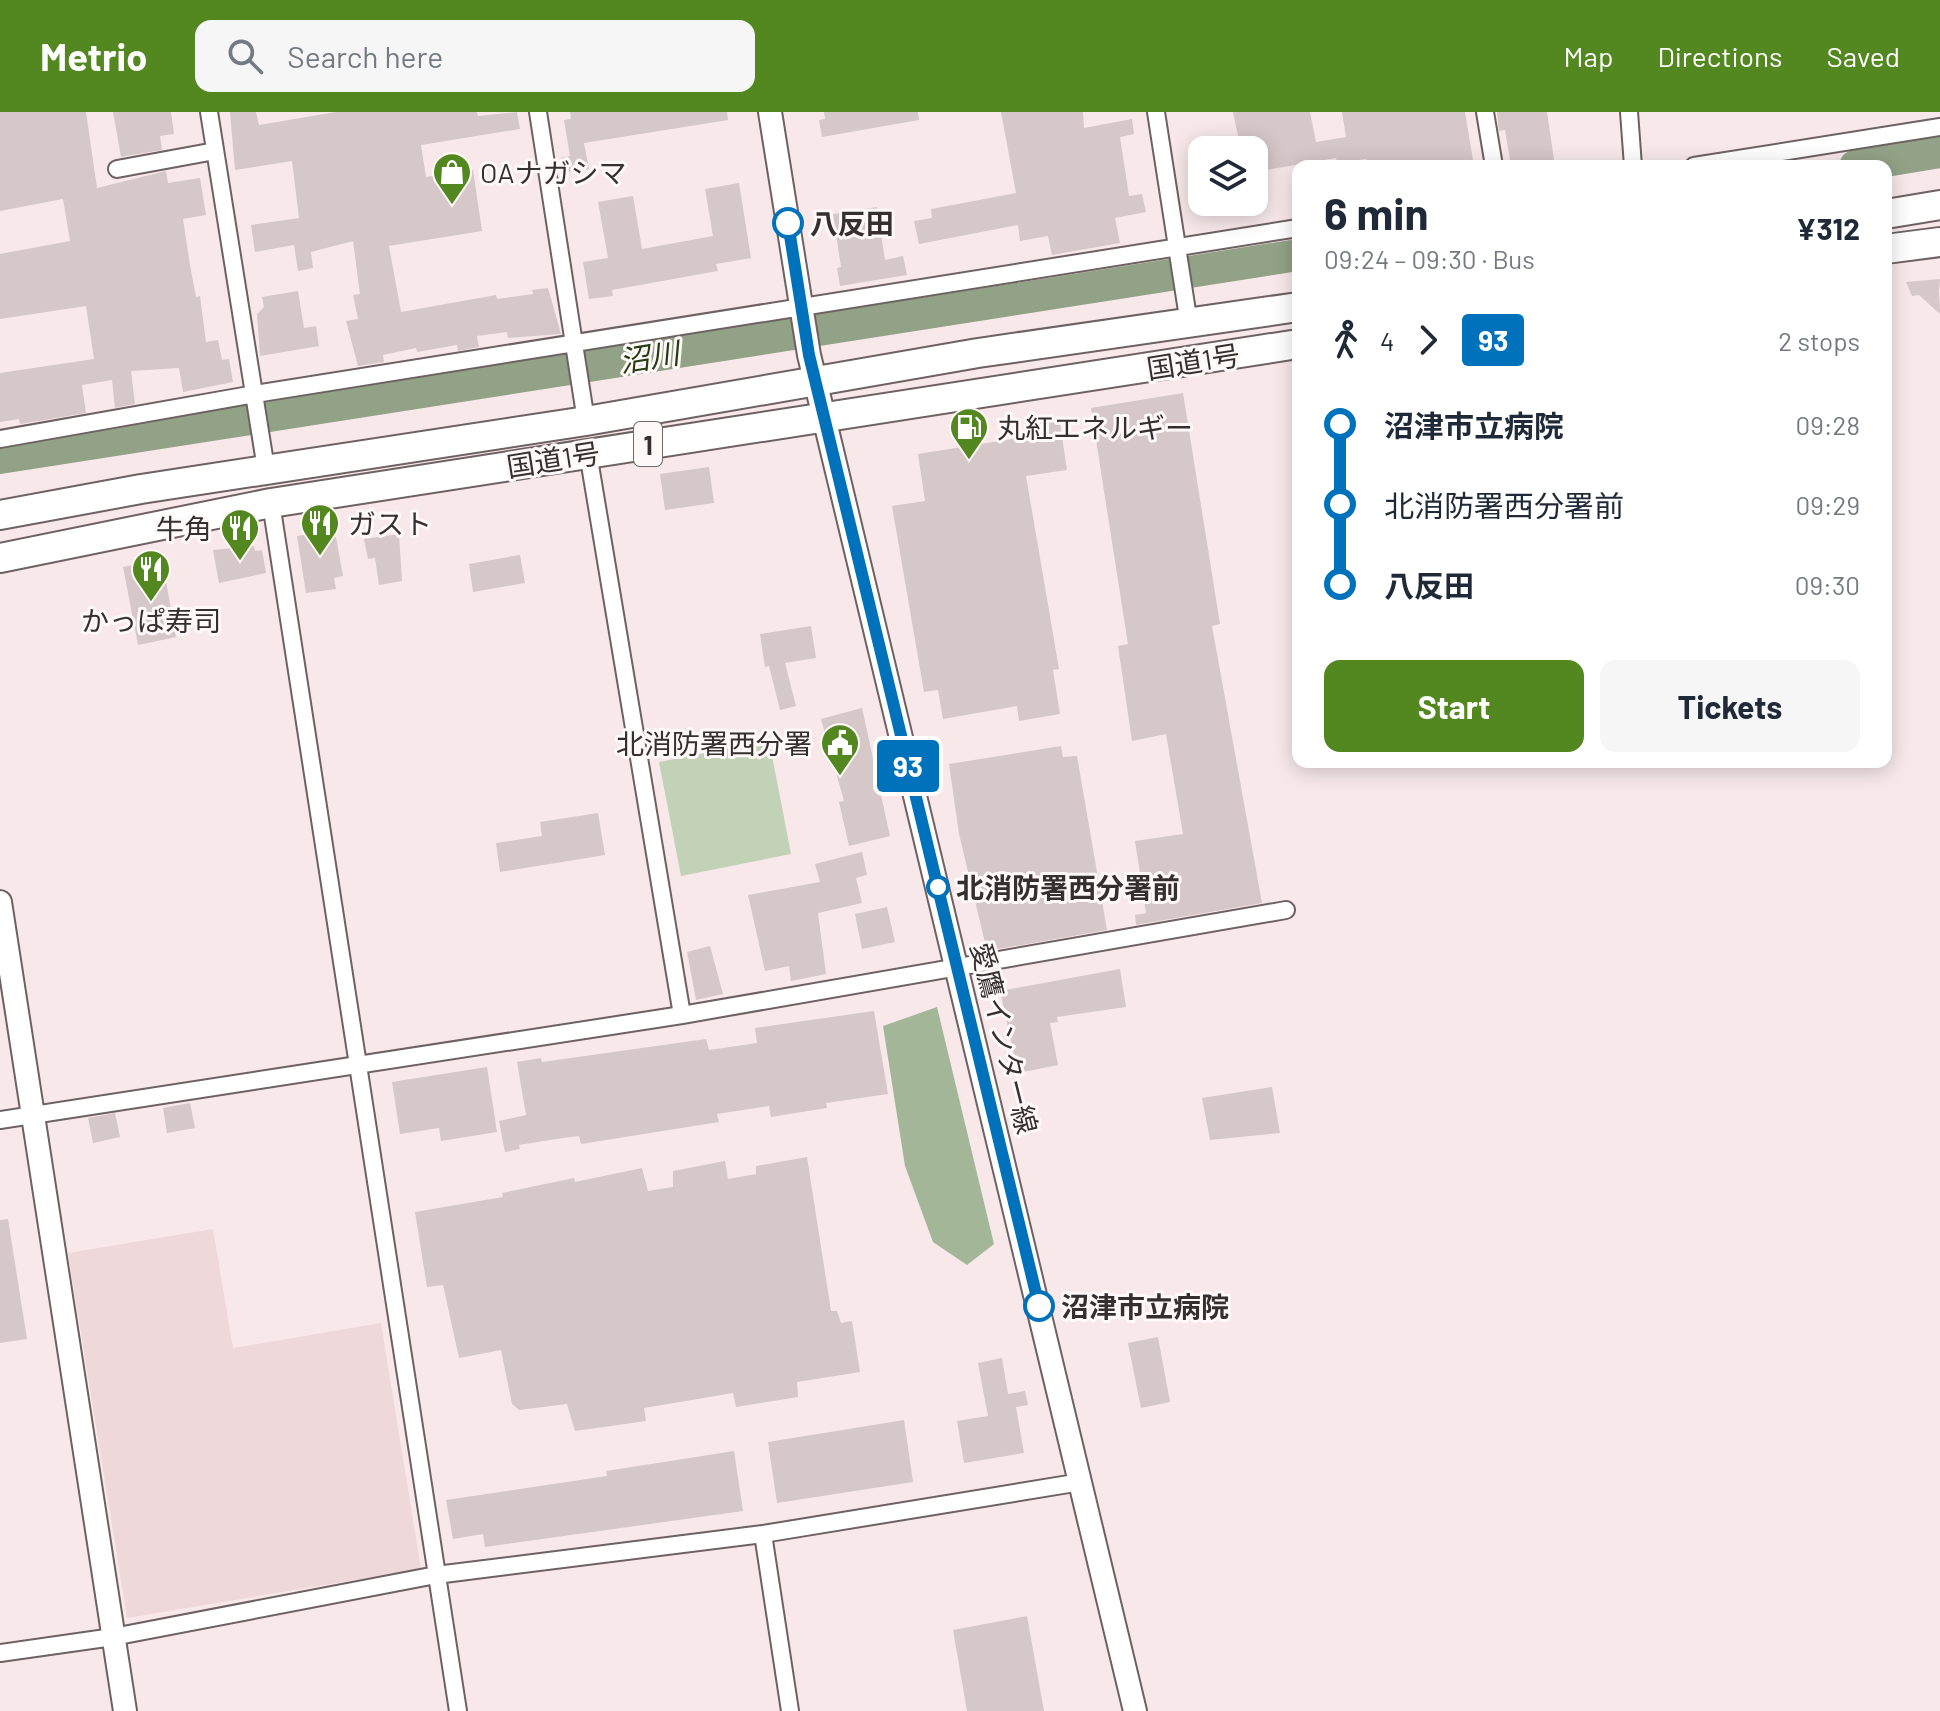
<!DOCTYPE html>
<meta charset="utf-8">
<style>
body{margin:0;font-family:Barlow,"Noto Sans JP",sans-serif;background:#f6f6f7;color:#1f2937;height:100vh;display:flex;flex-direction:column;font-size:30px;white-space:nowrap}
*{box-sizing:border-box;margin:0}
p{font-size:26px;color:#747a83}
.icon{flex:none;width:44px;height:44px;fill:none;stroke:currentColor;stroke-width:2;stroke-linecap:round;stroke-linejoin:round}
.map{position:relative;flex:1;overflow:hidden}
.details{position:absolute;left:1292px;top:48px;width:600px;height:608px;display:flex;flex-direction:column;background:#fff;border-radius:16px;box-shadow:0 4px 20px #0003}
.details>*{flex:none}
.badge{padding:0 16px;border-radius:6px;font-size:28px;line-height:52px}
.buttons{position:absolute;left:1188px;top:24px;display:grid;gap:16px}
.buttons a{display:grid;place-items:center;width:80px;height:80px;border-radius:16px;background:#fff;box-shadow:0 4px 20px #0003;font-size:40px}
.map>.badge{position:absolute;translate:-50% -50%;box-shadow:0 0 0 4px #fff}
.legs{display:flex;align-items:center;gap:12px;height:88px;padding:0 32px;font-size:26px}
.legs p{margin-inline-start:auto}
.headline{display:flex;align-items:center;justify-content:space-between;height:136px;padding:0 32px}
h1{font-size:44px;font-weight:700;line-height:60px}
.action{display:flex;gap:16px;margin-top:auto;padding:16px 32px}
.action a{flex:1;height:92px;border-radius:16px;background:#538820;color:#fff;font-size:32px;font-weight:700;line-height:92px;text-align:center}
.action a+a{background:#f6f6f7;color:#1f2937}
ul{padding:0 32px;list-style:none}
li{display:flex;align-items:center;gap:28px;height:80px;font-size:30px}
li i{display:grid;place-items:center;width:12px;height:100%;margin:0 10px;background:currentColor}
li i::after{content:'';width:20px;height:20px;margin:-10px;border:6px solid;border-radius:50%;background:#fff}
li p{margin-inline-start:auto}
li:first-child i{background:linear-gradient(#0000 50%,currentColor 0)}
li:last-child i{background:linear-gradient(currentColor 50%,#0000 0)}
header{display:flex;align-items:center;gap:48px;box-sizing:border-box;height:112px;padding:0 40px;background:#538820;color:#fff}
header strong{font-size:38px}
nav{display:flex;gap:44px;margin-inline-start:auto;font-size:28px}
.search{width:560px;height:72px;background:#f6f6f7;display:flex;align-items:center;gap:20px;box-sizing:border-box;padding:0 28px;border-radius:16px;color:#747a83;font-size:30px}
.map>svg:first-child{display:block}
.built{fill:#efd8da}
.green{fill:#c2d2b7}
.forest{fill:#a4b698}
.lines{fill:none;stroke-linecap:round;stroke-linejoin:round}
.river{stroke:#91a286;stroke-width:32}
.building{fill:#d6c7c8}
.street-casing{stroke:#6e6162;stroke-width:20}
.secondary-casing{stroke:#6e6162;stroke-width:26}
.highway-casing{stroke:#6e6162;stroke-width:32}
.street{stroke:#fff;stroke-width:16}
.secondary{stroke:#fff;stroke-width:22}
.highway{stroke:#fff;stroke-width:28}
.line-1-casing{stroke:#fff;stroke-width:18}
.line-1{stroke:#0072bc;stroke-width:12}
.stop-1-dot{fill:#fff;stroke:#0072bc;stroke-width:4}
.labels{text-anchor:middle;dominant-baseline:central;stroke-width:6;stroke-linejoin:round;paint-order:stroke}
.shield{fill:#fef8f9;stroke:#716b6c;stroke-width:2}
.shield-label{font-size:26px;font-weight:bold;fill:#352f2f}
.poi-label{font-size:28px;fill:#352f2f;stroke:#fef8f9;text-anchor:start}
.stop-label{font-size:28px;font-weight:bold;fill:#352f2f;stroke:#fef8f9;text-anchor:start}
.street-label{font-size:28px;fill:#352f2f;stroke:#fef8f9}
.water-label{font-size:30px;font-style:italic;fill:#243c10;stroke:#fef8f9}
</style>
<header>
<strong>Metrio</strong>
<div class="search"><svg class="icon" aria-label="search" viewBox="0 0 24 24"><circle cx="10" cy="10" r="6"/><path d="M15 15l6 6"/></svg>Search here</div>
<nav><a>Map</a><a>Directions</a><a>Saved</a></nav>
</header>
<div class="map">
<svg width="1940" height="1599" viewBox="0 0 1940 1599">
<rect width="100%" height="100%" fill="#f8e8ea"/>
<!-- built -->
<path class="built" d="M 213,1117 L 233,1236 L 381,1211 L 421,1457 L 127,1506 L 68,1141 Z"/>
<!-- green -->
<path class="green" d="M 769,628 L 791,742 L 681,764 L 659,650 Z"/>
<!-- forest -->
<path class="forest" d="M 937,895 L 994,1132 L 967,1153 L 933,1130 L 905,1054 L 883,914 Z"/>
<g class="lines">
<!-- river -->
<path class="river" d="M 1855,54 L 1940,40
M 0,346 L 1298,143"/>
</g>
<!-- building -->
<path class="building" d="M 0,0 L 86,0 L 97,76 L 166,59 L 168,71 L 200,66 L 206,103 L 183,107 L 190,153 L 196,185 L 200,184 L 206,230 L 218,228 L 222,248 L 229,247 L 233,270 L 183,280 L 179,256 L 131,259 L 135,292 L 115,296 L 112,268 L 82,273 L 86,301 L 20,312 L 19,307 L 0,310 L 0,261 L 94,247 L 86,194 L 0,207 L 0,142 L 70,129 L 63,87 L 0,99 Z
M 113,0 L 171,0 L 174,22 L 160,24 L 162,38 L 121,45 Z
M 230,0 L 256,0 L 259,13 L 336,0 L 477,0 L 478,4 L 517,0 L 520,17 L 421,33 L 426,65 L 473,58 L 482,119 L 389,134 L 401,200 L 496,183 L 497,187 L 533,182 L 532,178 L 548,176 L 561,222 L 508,226 L 507,220 L 477,224 L 479,235 L 458,239 L 457,233 L 417,240 L 416,236 L 383,243 L 384,250 L 358,254 L 346,209 L 358,207 L 353,183 L 360,182 L 353,129 L 311,140 L 313,156 L 298,159 L 294,133 L 255,140 L 251,113 L 299,106 L 292,49 L 235,58 Z
M 570,0 L 727,0 L 728,8 L 584,31 L 589,57 L 563,61 L 561,46 L 570,44 L 564,8 L 571,7 Z
M 824,0 L 918,0 L 919,8 L 822,25 L 819,8 L 825,7 Z
M 1001,0 L 1083,0 L 1084,16 L 1132,7 L 1134,22 L 1120,25 L 1129,84 L 1142,82 L 1146,100 L 1115,106 L 1120,131 L 1052,143 L 1048,124 L 1020,129 L 1018,113 L 919,132 L 914,109 L 932,106 L 931,97 L 1016,81 Z
M 1233,0 L 1310,0 L 1316,30 L 1346,25 L 1342,0 L 1465,0 L 1474,54 L 1367,54 L 1366,47 L 1337,52 L 1336,46 L 1254,60 L 1254,38 L 1241,38 Z
M 1497,0 L 1547,0 L 1555,54 L 1511,54 L 1505,18 L 1499,19 Z
M 739,71 L 751,146 L 716,152 L 718,159 L 612,178 L 613,184 L 589,187 L 583,150 L 608,146 L 598,90 L 633,84 L 642,137 L 713,124 L 705,77 Z
M 877,95 L 885,148 L 903,144 L 907,163 L 840,174 L 837,156 L 841,155 L 833,102 Z
M 1940,167 L 1939,179 L 1940,202 L 1919,183 L 1912,184 L 1906,170 Z
M 298,179 L 304,216 L 316,214 L 319,234 L 260,244 L 257,202 L 264,195 L 262,185 Z
M 1183,281 L 1220,512 L 1212,514 L 1262,791 L 1136,813 L 1135,803 L 1146,801 L 1135,729 L 1183,722 L 1166,622 L 1132,629 L 1118,534 L 1128,532 L 1091,296 Z
M 1059,305 L 1067,358 L 1026,364 L 1059,557 L 1053,558 L 1060,602 L 1019,609 L 1017,594 L 943,607 L 938,578 L 924,580 L 892,394 L 925,389 L 918,342 L 1036,323 L 1034,309 Z
M 709,355 L 714,391 L 665,398 L 660,362 Z
M 326,419 L 328,426 L 336,425 L 343,464 L 334,466 L 336,477 L 306,481 L 297,424 Z
M 399,422 L 402,469 L 379,473 L 375,446 L 368,447 L 364,427 Z
M 254,434 L 255,439 L 262,438 L 266,461 L 219,471 L 213,438 Z
M 520,443 L 525,471 L 473,480 L 469,452 Z
M 162,447 L 176,525 L 138,533 L 123,455 Z
M 811,514 L 816,546 L 785,551 L 796,594 L 780,598 L 769,554 L 765,555 L 760,522 Z
M 862,596 L 890,724 L 849,734 L 839,690 L 844,689 L 821,607 Z
M 1061,634 L 1063,645 L 1077,644 L 1107,818 L 987,839 L 959,722 L 949,652 Z
M 598,701 L 605,743 L 500,760 L 496,731 L 542,724 L 540,710 Z
M 862,740 L 867,763 L 856,766 L 862,791 L 818,801 L 826,862 L 791,869 L 789,854 L 765,859 L 748,783 L 820,770 L 815,752 Z
M 887,795 L 895,830 L 862,837 L 855,802 Z
M 710,834 L 723,882 L 696,888 L 687,840 Z
M 1120,857 L 1126,895 L 1057,905 L 1058,910 L 1050,911 L 1058,953 L 1018,961 L 1000,879 Z
M 874,899 L 888,982 L 826,991 L 827,996 L 771,1005 L 769,994 L 717,1002 L 719,1010 L 581,1032 L 579,1024 L 556,1027 L 519,1033 L 520,1037 L 505,1040 L 499,1009 L 526,1003 L 517,950 L 541,946 L 542,950 L 706,927 L 709,938 L 757,931 L 755,916 Z
M 487,955 L 497,1020 L 441,1029 L 439,1016 L 400,1022 L 392,970 Z
M 1272,975 L 1280,1021 L 1210,1028 L 1202,986 Z
M 190,991 L 195,1016 L 167,1021 L 163,996 Z
M 115,1001 L 120,1025 L 93,1031 L 88,1006 Z
M 807,1045 L 831,1199 L 837,1199 L 841,1211 L 852,1209 L 860,1260 L 797,1270 L 798,1285 L 736,1295 L 733,1281 L 644,1296 L 646,1309 L 575,1319 L 567,1292 L 519,1298 L 512,1292 L 501,1238 L 459,1246 L 443,1173 L 427,1175 L 415,1100 L 503,1085 L 502,1081 L 574,1066 L 575,1070 L 642,1056 L 648,1079 L 673,1075 L 673,1059 L 725,1049 L 728,1067 L 756,1062 L 756,1054 Z
M 8,1107 L 27,1227 L 0,1231 L 0,1108 Z
M 1158,1225 L 1170,1290 L 1141,1296 L 1128,1231 Z
M 1002,1246 L 1008,1282 L 1025,1279 L 1028,1293 L 1016,1295 L 1024,1341 L 964,1351 L 957,1309 L 988,1304 L 978,1251 Z
M 904,1308 L 913,1370 L 777,1391 L 768,1330 Z
M 734,1339 L 743,1399 L 485,1435 L 483,1422 L 453,1427 L 446,1388 L 607,1364 L 606,1359 Z
M 1027,1504 L 1044,1599 L 967,1599 L 953,1518 Z"/>
<g class="lines">
<defs>
<path id="street" d="M 209,0 L 266,357
M 538,0 L 586,309
M 1156,0 L 1189,212
M 1485,0 L 1494,54
M 1629,0 L 1633,54
M 1694,54 L 1940,15
M 117,57 L 215,39
M 0,327 L 255,282 L 1298,116
M 588,341 L 682,903
M 271,391 L 458,1599
M 0,1008 L 682,903 L 1286,798
M 763,1422 L 790,1599
M 0,1541 L 113,1525 L 436,1463 L 763,1422 L 1081,1370"/>
<path id="secondary" d="M 770,0 L 809,243 L 1135,1599
M 0,790 L 125,1599"/>
<path id="highway" d="M 1886,102 L 1940,93
M 1886,137 L 1940,130
M 0,403 L 141,377 L 586,309 L 978,241 L 1298,195
M 0,446 L 271,391 L 1298,232"/>
</defs>
<!-- street casing -->
<use href="#street" class="street-casing"/>
<!-- secondary casing -->
<use href="#secondary" class="secondary-casing"/>
<!-- highway casing -->
<use href="#highway" class="highway-casing"/>
<!-- street -->
<use href="#street" class="street"/>
<!-- secondary -->
<use href="#secondary" class="secondary"/>
<!-- highway -->
<use href="#highway" class="highway"/>
</g>
<g class="lines">
<defs>
<path id="line-1" d="M 788,111 L 809,243 L 1039,1194"/>
</defs>
<!-- line-1 casing -->
<use href="#line-1" class="line-1-casing"/>
<!-- line-1 -->
<use href="#line-1" class="line-1"/>
</g>
<!-- icons -->
<defs>
<symbol id="shop-pin" viewBox="-11 -11 22 30"><path d="M0 17L-7.5 6A9.5 9.5 0 1 1 7.5 6Z" fill="#538820" stroke="#fef8f9"/><path d="M-5-2.5h2.3a2.7 3.5 0 0 1 5.4 0H5L5.5 6h-11ZM-1.5-2.5h3a1.5 2.3 0 0 0-3 0Z" fill="#fff"/></symbol>
<symbol id="fuel-pin" viewBox="-11 -11 22 30"><path d="M0 17L-7.5 6A9.5 9.5 0 1 1 7.5 6Z" fill="#538820" stroke="#fef8f9"/><path d="M-5.5-6h7V0h2V4h1.3V-2.5L3-4.5l.8-.8L6-3V5H2.5V1h-1V6h-7ZM-4.2-4.7v3.2H.2V-4.7Z" fill="#fff"/></symbol>
<symbol id="restaurant-pin" viewBox="-11 -11 22 30"><path d="M0 17L-7.5 6A9.5 9.5 0 1 1 7.5 6Z" fill="#538820" stroke="#fef8f9"/><path d="M-5-6h1v4h1v-4h1v4h1v-4h1v5L-1.5 .5V6h-2V.5L-5-1ZM5-6V6H3V1.5H1.5Q1.5-4 5-6Z" fill="#fff"/></symbol>
<symbol id="civic-pin" viewBox="-11 -11 22 30"><path d="M0 17L-7.5 6A9.5 9.5 0 1 1 7.5 6Z" fill="#538820" stroke="#fef8f9"/><path d="M-.6-6.5H3V-4.5H.6V-3L4-1V1h2V6H-6V1h2V-1L-.6-3ZM-1.2 2.5V6h2.4V2.5Z" fill="#fff"/></symbol>
</defs>
<g fill-rule="evenodd">
<use href="#shop-pin" x="430" y="38" width="44" height="60"/>
<use href="#fuel-pin" x="947" y="293" width="44" height="60"/>
<use href="#restaurant-pin" x="298" y="389" width="44" height="60"/>
<use href="#restaurant-pin" x="218" y="394" width="44" height="60"/>
<use href="#restaurant-pin" x="129" y="435" width="44" height="60"/>
<use href="#civic-pin" x="818" y="609" width="44" height="60"/>
</g>
<!-- markers -->
<g class="stop-1-dot">
<circle cx="788" cy="111" r="14"/>
<circle cx="938" cy="775" r="10"/>
<circle cx="1039" cy="1194" r="14"/>
</g>
<g class="labels">
<!-- shield labels -->
<rect class="shield" x="634" y="310" width="28" height="44" rx="6"/>
<g class="shield-label">
<text x="648" y="332">1</text>
</g>
<!-- poi labels -->
<g class="poi-label">
<text x="480" y="60">OAナガシマ</text>
<text x="997" y="315">丸紅エネルギー</text>
<text x="348" y="411">ガスト</text>
<text x="212" y="416" text-anchor="end">牛角</text>
<text x="151" y="508" text-anchor="middle">かっぱ寿司</text>
<text x="812" y="631" text-anchor="end">北消防署西分署</text>
</g>
<!-- stop labels -->
<g class="stop-label">
<text x="810" y="111">八反田</text>
<text x="956" y="775">北消防署西分署前</text>
<text x="1061" y="1194">沼津市立病院</text>
</g>
<!-- street labels -->
<g class="street-label">
<text transform="translate(1193 249) rotate(-9)">国道1号</text>
<text transform="translate(553 347) rotate(-9)">国道1号</text>
<text transform="translate(1005 926) rotate(76)">愛鷹インター線</text>
</g>
<!-- water labels -->
<g class="water-label">
<text transform="translate(649 244) rotate(-9)">沼川</text>
</g>
</g>
</svg>
<div class="buttons">
<a><svg class="icon" aria-label="layers" viewBox="0 0 24 24"><path d="M12 4l9 5-9 5-9-5zM3 14l9 5 9-5"/></svg></a>
</div>
<b class="badge" style="left:908px;top:654px;background:#0072bc;color:#fff">93</b>
<section class="details">
<div class="headline"><div><h1>6 min</h1><p>09:24 – 09:30 · Bus</p></div><b>¥312</b></div>
<div class="legs"><svg class="icon" aria-label="walk" viewBox="0 0 24 24"><circle cx="13" cy="4" r="2"/><path d="M13 8l-2 6 4 7M11 14l-3 7M7 12l3-4h3l4 4"/></svg>4<svg class="icon" aria-label="forward" viewBox="0 0 24 24"><path d="M9 5l7 7-7 7"/></svg><b class="badge" style="background:#0072bc;color:#fff">93</b><p>2 stops</p></div>
<ul>
<li><i style="color:#0072bc"></i><b>沼津市立病院</b><p>09:28</p></li>
<li><i style="color:#0072bc"></i><span>北消防署西分署前</span><p>09:29</p></li>
<li><i style="color:#0072bc"></i><b>八反田</b><p>09:30</p></li>
</ul>
<div class="action"><a>Start</a><a>Tickets</a></div>
</section>
</div>
